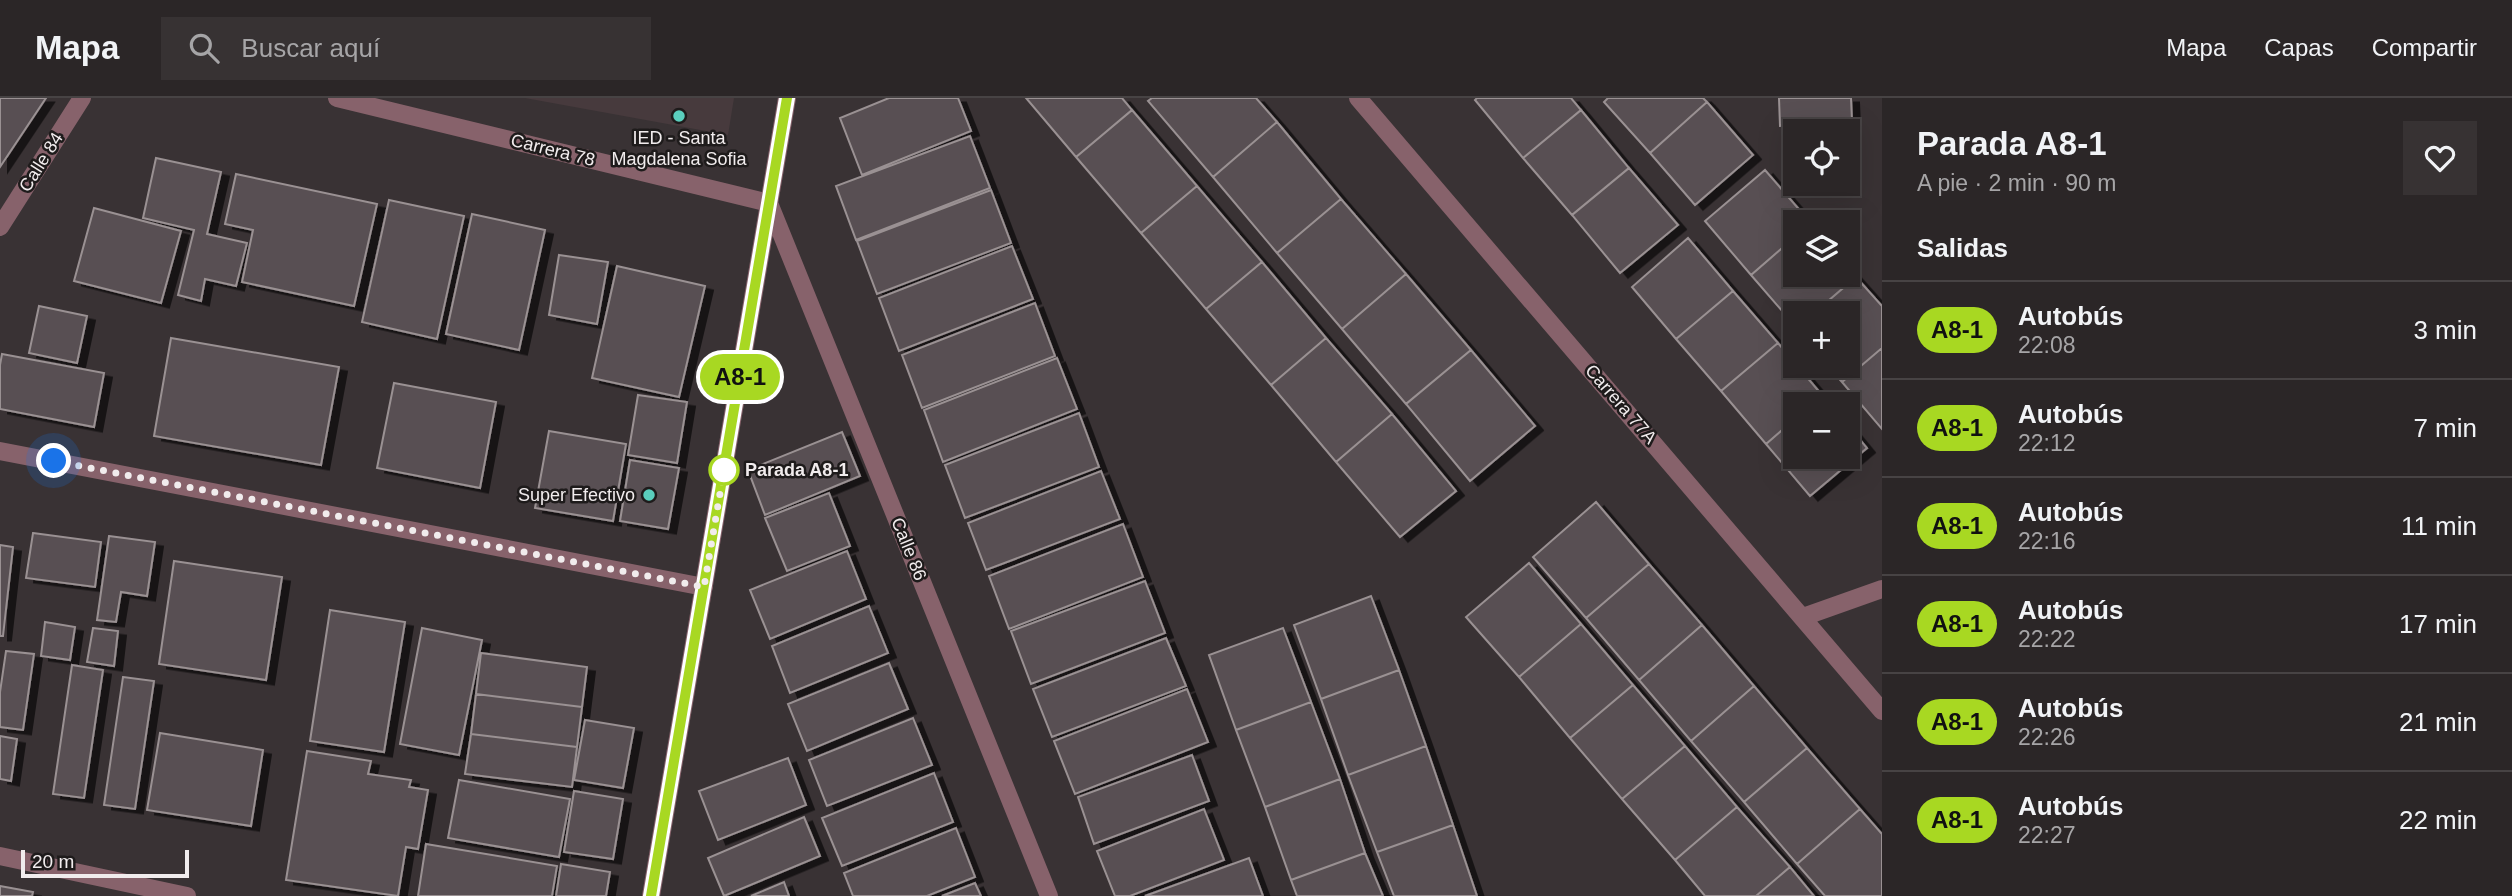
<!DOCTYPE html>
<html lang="es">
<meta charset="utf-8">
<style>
body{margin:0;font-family:Arial,sans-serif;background:#373233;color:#f1f3f6;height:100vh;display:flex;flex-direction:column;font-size:26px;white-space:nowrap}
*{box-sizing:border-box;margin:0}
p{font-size:23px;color:#a6a5a7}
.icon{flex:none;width:38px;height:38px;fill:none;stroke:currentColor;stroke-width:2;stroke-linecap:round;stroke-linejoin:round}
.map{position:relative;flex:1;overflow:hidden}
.details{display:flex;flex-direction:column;background:#2b2627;width:630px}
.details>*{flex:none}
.badge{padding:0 14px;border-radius:23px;font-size:24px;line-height:46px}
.fabs{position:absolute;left:1783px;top:21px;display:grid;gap:14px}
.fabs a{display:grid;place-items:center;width:77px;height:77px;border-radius:0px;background:#2b2627;box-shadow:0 7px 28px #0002,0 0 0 2px #474344;font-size:35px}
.scale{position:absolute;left:21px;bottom:18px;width:168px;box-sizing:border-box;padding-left:7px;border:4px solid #f1eced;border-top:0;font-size:19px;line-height:24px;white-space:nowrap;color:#f1eced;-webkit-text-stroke:5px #1e1b1b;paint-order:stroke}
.you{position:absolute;width:35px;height:35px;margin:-18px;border:5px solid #fff;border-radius:50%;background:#1a73e8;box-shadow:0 0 0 10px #1a73e833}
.map>.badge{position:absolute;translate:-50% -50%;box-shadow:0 0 0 4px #fff}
h2{padding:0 35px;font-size:26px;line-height:63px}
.round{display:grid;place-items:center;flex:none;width:74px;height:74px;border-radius:0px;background:#373233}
.head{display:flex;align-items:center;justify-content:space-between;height:119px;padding:0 35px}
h1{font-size:33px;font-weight:600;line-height:52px}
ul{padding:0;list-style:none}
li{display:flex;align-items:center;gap:21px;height:98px;padding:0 35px;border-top:2px solid #474344}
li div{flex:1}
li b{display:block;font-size:26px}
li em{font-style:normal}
li .badge{min-width:77px;font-weight:700;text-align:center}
header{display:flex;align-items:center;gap:42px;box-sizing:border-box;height:98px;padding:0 35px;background:#2b2627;border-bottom:2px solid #474344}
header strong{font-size:33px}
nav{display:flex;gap:38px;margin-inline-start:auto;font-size:24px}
.search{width:490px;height:63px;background:#373233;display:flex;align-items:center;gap:18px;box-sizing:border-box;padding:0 24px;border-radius:0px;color:#a6a5a7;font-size:26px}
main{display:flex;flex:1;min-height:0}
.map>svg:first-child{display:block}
.built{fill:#473a3d}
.building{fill:#585052;stroke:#9a9193;stroke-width:2;filter:url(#shadow)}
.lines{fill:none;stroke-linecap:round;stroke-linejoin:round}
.minor{stroke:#87626b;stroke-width:18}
.line-casing{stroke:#fff;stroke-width:16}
.line{stroke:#a8d822;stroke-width:10}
.walk{stroke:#f1eced;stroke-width:7;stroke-dasharray:0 12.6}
.poi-dot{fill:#5acebd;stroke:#1e1b1b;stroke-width:2.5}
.stop-dot{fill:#fff;stroke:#a8d822;stroke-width:3.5}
.labels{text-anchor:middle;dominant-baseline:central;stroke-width:5;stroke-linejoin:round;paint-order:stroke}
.poi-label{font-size:18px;fill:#f1eced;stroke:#1e1b1b}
.street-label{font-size:18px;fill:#f1eced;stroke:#1e1b1b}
.stop-label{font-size:18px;font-weight:bold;fill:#f1eced;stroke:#1e1b1b;text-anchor:start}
</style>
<header>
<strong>Mapa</strong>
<div class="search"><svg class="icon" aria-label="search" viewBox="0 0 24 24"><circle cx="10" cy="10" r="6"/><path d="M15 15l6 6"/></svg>Buscar aquí</div>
<nav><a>Mapa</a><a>Capas</a><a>Compartir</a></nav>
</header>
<main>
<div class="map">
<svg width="1882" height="798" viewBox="0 0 1882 798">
<defs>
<filter id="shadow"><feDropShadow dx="8" dy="4.5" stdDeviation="0" flood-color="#0009"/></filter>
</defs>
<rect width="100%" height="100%" fill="#393234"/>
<!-- built -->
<path class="built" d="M 525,0 L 734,0 L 728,37 Z"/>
<!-- building -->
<path class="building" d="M 0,0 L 46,0 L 0,69 Z
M 889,0 L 958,0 L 971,33 L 862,77 L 840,20 Z
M 1026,0 L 1122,0 L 1132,12 L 1076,59 Z
M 1152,0 L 1256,0 L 1277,24 L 1213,79 L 1148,3 Z
M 1477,0 L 1571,0 L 1581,12 L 1523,60 L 1475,2 Z
M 1608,0 L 1703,0 L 1707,4 L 1650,55 L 1604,4 Z
M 1779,0 L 1851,0 L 1852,23 L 1780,28 Z
M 1707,4 L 1753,57 L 1695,107 L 1650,55 Z
M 1132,12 L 1197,88 L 1141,135 L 1076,59 Z
M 1581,12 L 1629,70 L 1572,117 L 1523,60 Z
M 1277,24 L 1341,101 L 1277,155 L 1213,79 Z
M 970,38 L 990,90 L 856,142 L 836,88 Z
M 156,60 L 221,74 L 207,136 L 247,145 L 236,188 L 205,181 L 201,203 L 178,197 L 194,132 L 143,120 Z
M 1629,70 L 1678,127 L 1620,175 L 1572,117 Z
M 1765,72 L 1810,124 L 1796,124 L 1796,138 L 1751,177 L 1705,123 Z
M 236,76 L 377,106 L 354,208 L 242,184 L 253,132 L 225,126 Z
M 1197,88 L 1262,164 L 1206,211 L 1141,135 Z
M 991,92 L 1011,145 L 877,196 L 857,143 Z
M 1341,101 L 1406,176 L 1342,231 L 1277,155 Z
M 389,102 L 464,118 L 437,241 L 362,224 Z
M 94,110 L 181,133 L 161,205 L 74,183 Z
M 472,116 L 545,132 L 519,252 L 446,236 Z
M 1796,138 L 1796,177 L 1848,177 L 1848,169 L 1856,179 L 1814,215 L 1796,215 L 1796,229 L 1751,177 Z
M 1688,140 L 1733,193 L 1676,241 L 1632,189 Z
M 1012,148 L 1033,201 L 899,253 L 879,200 Z
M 559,157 L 608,164 L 597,226 L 549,217 Z
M 1262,164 L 1326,240 L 1271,287 L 1206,211 Z
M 617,168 L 705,188 L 679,299 L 592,280 Z
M 1406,176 L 1471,252 L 1406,306 L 1342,231 Z
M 1856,179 L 1882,208 L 1882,250 L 1842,284 L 1828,268 L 1848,268 L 1848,215 L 1814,215 Z
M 1733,193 L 1778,245 L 1721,293 L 1676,241 Z
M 1035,205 L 1055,258 L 922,310 L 902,257 Z
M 39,208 L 87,218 L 77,265 L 29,255 Z
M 171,240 L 339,269 L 321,367 L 154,338 Z
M 1326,240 L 1392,316 L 1336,364 L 1271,287 Z
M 1778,245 L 1822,297 L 1812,306 L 1796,306 L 1796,320 L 1766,346 L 1721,293 Z
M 1882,250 L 1882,331 L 1842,284 Z
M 1471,252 L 1535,328 L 1470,383 L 1406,306 Z
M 2,256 L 104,275 L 94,329 L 0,311 L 0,267 Z
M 1057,260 L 1077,311 L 943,364 L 924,312 Z
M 394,285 L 496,304 L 480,390 L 377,370 Z
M 638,297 L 687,304 L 677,365 L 628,357 Z
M 1822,297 L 1830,306 L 1812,306 Z
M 1079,315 L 1099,369 L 965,420 L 945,367 Z
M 1392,316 L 1456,393 L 1400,439 L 1336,364 Z
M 1796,320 L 1796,359 L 1848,359 L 1848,327 L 1867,350 L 1810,398 L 1766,346 Z
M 549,333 L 626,346 L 613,423 L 535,410 Z
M 842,334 L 860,378 L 765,417 L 748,372 Z
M 630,362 L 679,370 L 668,431 L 620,423 Z
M 1101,373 L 1120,421 L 986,472 L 968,425 Z
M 829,395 L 850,448 L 787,473 L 765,420 Z
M 1596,404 L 1649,466 L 1586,520 L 1533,459 Z
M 1123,426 L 1143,479 L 1009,531 L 989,478 Z
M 33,435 L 101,444 L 95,489 L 26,480 Z
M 109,438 L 155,444 L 147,498 L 121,494 L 116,524 L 97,522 Z
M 0,447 L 13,449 L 3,538 L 0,538 Z
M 847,453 L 866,501 L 770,541 L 750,492 Z
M 174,463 L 282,479 L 266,582 L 159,566 Z
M 1529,465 L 1581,526 L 1519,579 L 1466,519 Z
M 1649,466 L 1702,527 L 1639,582 L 1586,520 Z
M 1145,483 L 1165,535 L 1031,586 L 1011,533 Z
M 1371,498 L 1399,572 L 1321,601 L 1294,527 Z
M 869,508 L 888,555 L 790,595 L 772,548 Z
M 330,512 L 405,524 L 384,654 L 310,643 Z
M 45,524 L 75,529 L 70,562 L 41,558 Z
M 1581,526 L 1633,587 L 1570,640 L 1519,579 Z
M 1702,527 L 1754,588 L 1691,643 L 1639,582 Z
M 93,530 L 118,533 L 114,568 L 87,564 Z
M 422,530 L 482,542 L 459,657 L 400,646 Z
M 1283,530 L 1311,604 L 1236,632 L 1209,557 Z
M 1166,540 L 1186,588 L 1052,639 L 1033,591 Z
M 6,553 L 34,556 L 23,632 L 0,629 L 0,594 Z
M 481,555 L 587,569 L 582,609 L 476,596 Z
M 889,565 L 908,611 L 807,653 L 788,606 Z
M 72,567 L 103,572 L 84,700 L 53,696 Z
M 1399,572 L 1426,648 L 1348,677 L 1321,601 Z
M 123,579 L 154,583 L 135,711 L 104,707 Z
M 1633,587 L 1685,648 L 1622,701 L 1570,640 Z
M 1754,588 L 1807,650 L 1744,704 L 1691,643 Z
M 1187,591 L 1208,644 L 1075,696 L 1054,643 Z
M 476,596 L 582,609 L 577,649 L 471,636 Z
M 1311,604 L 1340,681 L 1265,709 L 1236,632 Z
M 913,620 L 932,667 L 827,708 L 809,662 Z
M 585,622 L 634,630 L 623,690 L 574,682 Z
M 160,635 L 263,652 L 251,728 L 147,712 Z
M 471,636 L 577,649 L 572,689 L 465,676 Z
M 0,638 L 17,641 L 11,683 L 0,681 Z
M 1426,648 L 1453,727 L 1377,754 L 1348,677 Z
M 1685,648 L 1737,709 L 1675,762 L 1622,701 Z
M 1807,650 L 1860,711 L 1797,766 L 1744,704 Z
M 307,653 L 371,663 L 368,676 L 411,682 L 409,689 L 428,692 L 418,751 L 406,749 L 398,798 L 286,782 Z
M 1192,657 L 1209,703 L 1094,746 L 1078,699 Z
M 788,660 L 806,707 L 718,742 L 699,693 Z
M 934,675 L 953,724 L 842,768 L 822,720 Z
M 1340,681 L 1365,755 L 1291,782 L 1265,709 Z
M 459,682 L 570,701 L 559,759 L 448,740 Z
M 574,693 L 623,701 L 613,761 L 564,754 Z
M 1737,709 L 1790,769 L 1756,798 L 1705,798 L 1675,762 Z
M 1204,711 L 1224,762 L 1130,798 L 1115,798 L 1097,753 Z
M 1860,711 L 1882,736 L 1882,798 L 1825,798 L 1797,766 Z
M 804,719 L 820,758 L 724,798 L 708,760 Z
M 1453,727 L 1477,798 L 1394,798 L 1377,754 Z
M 956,730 L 975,779 L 927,798 L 853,798 L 844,775 Z
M 426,746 L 557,768 L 552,798 L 418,798 Z
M 1365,755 L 1383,798 L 1297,798 L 1291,782 Z
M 1249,760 L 1263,798 L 1145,798 Z
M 561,766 L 610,774 L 606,798 L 556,798 Z
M 1790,769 L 1814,798 L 1756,798 Z
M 784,784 L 789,798 L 751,798 Z
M 975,785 L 981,798 L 942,798 Z
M 0,788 L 33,794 L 32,798 L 0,798 Z"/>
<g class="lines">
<!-- minor -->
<path class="minor" d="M 337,0 L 769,105 L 1049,798
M 1358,0 L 1882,613
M 0,129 L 82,0
M 0,353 L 704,489
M 1803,519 L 1882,491
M 0,758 L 187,798
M 651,798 L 787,0"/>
</g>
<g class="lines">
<defs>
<path id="line" d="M 651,798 L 787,0"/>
</defs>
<!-- line casing -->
<use href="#line" class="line-casing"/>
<!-- line -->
<use href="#line" class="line"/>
<!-- walk -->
<path class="walk" d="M 54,363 L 704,489 L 724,372"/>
</g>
<!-- markers -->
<g class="poi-dot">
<circle cx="679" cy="18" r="7"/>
<circle cx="649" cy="397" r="7"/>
</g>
<circle class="stop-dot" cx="724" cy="372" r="14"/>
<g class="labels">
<!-- poi labels -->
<g class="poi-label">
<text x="679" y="40">IED - Santa<tspan x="679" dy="21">Magdalena Sofia</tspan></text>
<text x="635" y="397" text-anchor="end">Super Efectivo</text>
</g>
<!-- street labels -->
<g class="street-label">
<text transform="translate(553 52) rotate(14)">Carrera 78</text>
<text transform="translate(41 64) rotate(-58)">Calle 84</text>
<text transform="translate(1621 306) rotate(49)">Carrera 77A</text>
<text transform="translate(909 451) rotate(68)">Calle 86</text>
</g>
<!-- stop labels -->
<g class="stop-label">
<text x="745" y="372">Parada A8-1</text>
</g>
</g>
</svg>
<div class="fabs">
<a><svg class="icon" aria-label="locate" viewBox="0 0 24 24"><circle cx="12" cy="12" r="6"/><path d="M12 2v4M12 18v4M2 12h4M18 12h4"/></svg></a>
<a><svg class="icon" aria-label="layers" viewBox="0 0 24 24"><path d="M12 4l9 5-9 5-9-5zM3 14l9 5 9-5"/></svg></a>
<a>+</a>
<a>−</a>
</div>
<div class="scale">20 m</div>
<div class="you" style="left:54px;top:363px"></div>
<b class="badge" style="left:740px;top:279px;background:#a8d822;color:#111">A8-1</b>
</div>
<section class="details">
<div class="head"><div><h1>Parada A8-1</h1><p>A pie · 2 min · 90 m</p></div><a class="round"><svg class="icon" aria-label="heart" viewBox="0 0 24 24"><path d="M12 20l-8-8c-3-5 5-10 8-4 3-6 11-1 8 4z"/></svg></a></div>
<h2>Salidas</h2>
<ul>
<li><span class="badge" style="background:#a8d822;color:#111">A8-1</span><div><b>Autobús</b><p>22:08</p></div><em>3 min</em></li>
<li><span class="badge" style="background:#a8d822;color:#111">A8-1</span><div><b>Autobús</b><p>22:12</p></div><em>7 min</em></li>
<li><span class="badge" style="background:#a8d822;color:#111">A8-1</span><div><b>Autobús</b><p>22:16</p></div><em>11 min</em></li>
<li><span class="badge" style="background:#a8d822;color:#111">A8-1</span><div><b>Autobús</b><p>22:22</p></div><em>17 min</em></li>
<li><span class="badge" style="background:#a8d822;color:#111">A8-1</span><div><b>Autobús</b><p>22:26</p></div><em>21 min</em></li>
<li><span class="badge" style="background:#a8d822;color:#111">A8-1</span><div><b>Autobús</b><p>22:27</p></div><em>22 min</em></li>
</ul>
</section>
</main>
